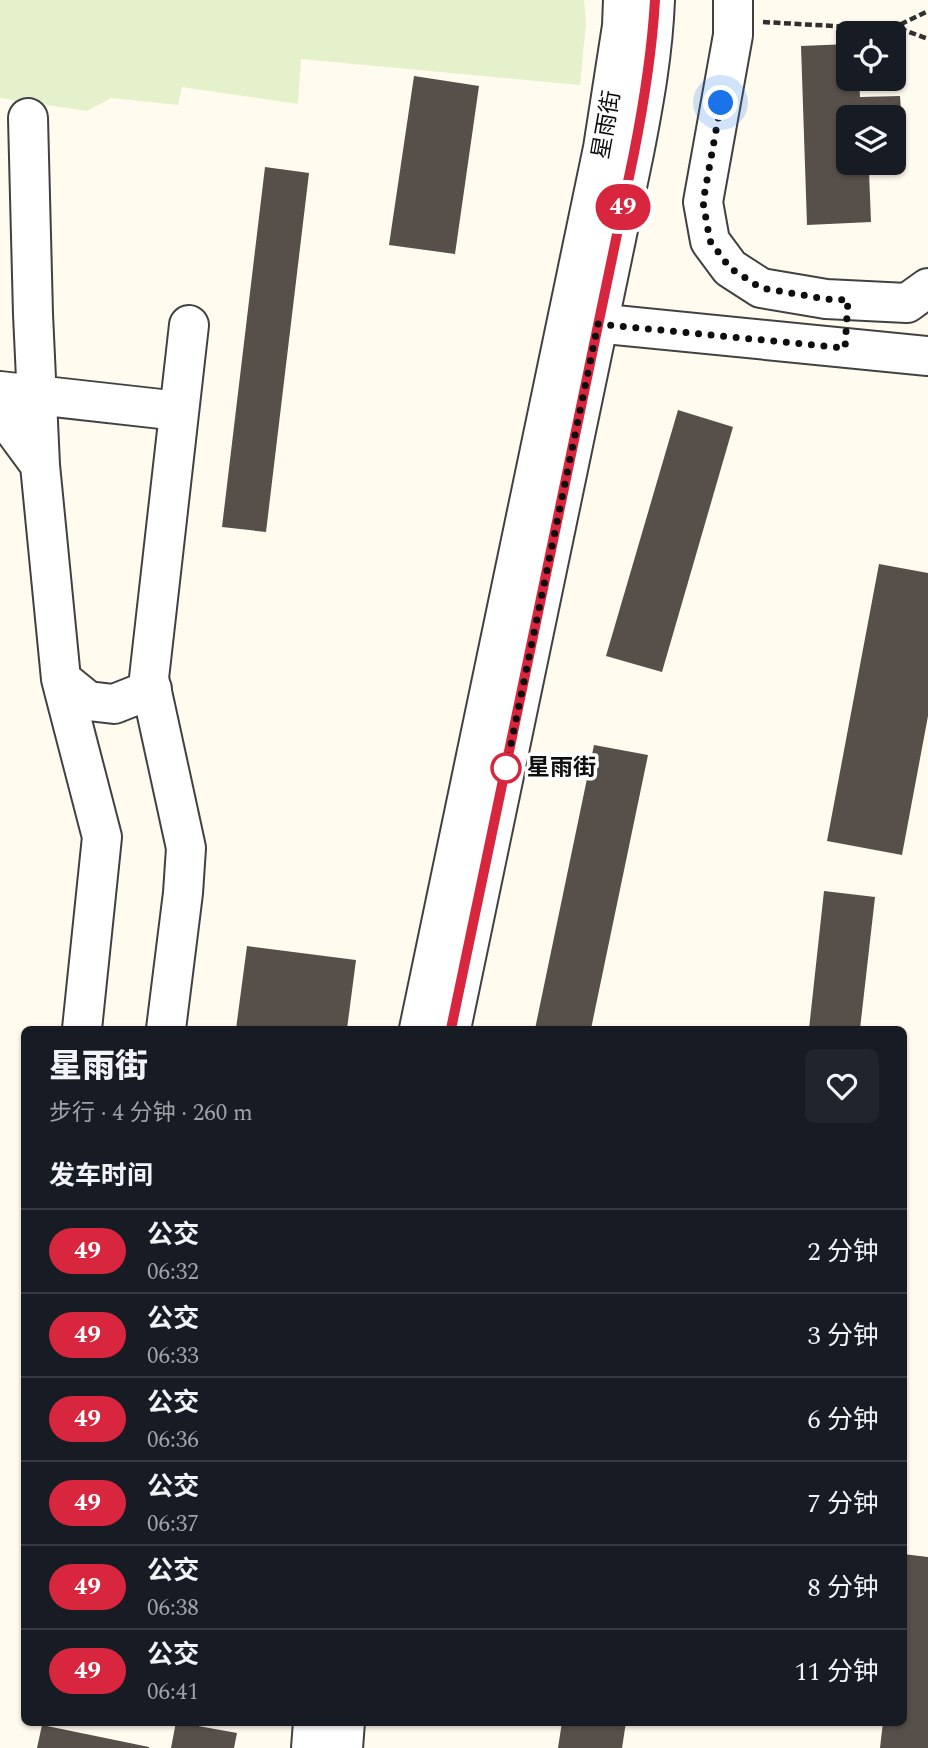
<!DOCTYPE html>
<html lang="zh">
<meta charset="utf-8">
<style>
body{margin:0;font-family:Spectral,"Noto Sans SC",serif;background:#20242c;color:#f1f3f6;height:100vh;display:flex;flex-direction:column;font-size:26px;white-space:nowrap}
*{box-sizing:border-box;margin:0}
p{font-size:23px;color:#9ea1a6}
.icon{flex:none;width:38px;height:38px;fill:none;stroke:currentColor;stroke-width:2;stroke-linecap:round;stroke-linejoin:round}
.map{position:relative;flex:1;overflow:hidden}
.panel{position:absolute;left:21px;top:1026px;width:886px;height:700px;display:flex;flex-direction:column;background:#171b24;border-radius:10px;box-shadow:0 2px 5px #0004}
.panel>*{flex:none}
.badge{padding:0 14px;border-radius:23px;font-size:24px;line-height:46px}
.controls{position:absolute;left:836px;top:21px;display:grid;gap:14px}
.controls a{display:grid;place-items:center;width:70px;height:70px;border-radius:10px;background:#171b24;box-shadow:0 2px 5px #0004;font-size:35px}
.you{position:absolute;width:35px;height:35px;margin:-18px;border:5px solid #fff;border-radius:50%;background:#1a73e8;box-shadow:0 0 0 10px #1a73e833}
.map>.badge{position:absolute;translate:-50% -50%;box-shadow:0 0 0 4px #fff}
h2{padding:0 28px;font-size:26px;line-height:63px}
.round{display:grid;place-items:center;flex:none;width:74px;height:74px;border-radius:10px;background:#20242c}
.headline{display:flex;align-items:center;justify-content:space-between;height:119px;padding:0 28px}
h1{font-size:33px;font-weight:800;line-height:52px}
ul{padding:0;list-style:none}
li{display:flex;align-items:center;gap:21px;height:84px;padding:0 28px;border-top:2px solid #363941}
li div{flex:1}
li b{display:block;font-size:26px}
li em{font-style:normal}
li .badge{min-width:77px;font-weight:700;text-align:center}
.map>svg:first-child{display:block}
.pitch{fill:#e4f1ca}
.building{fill:#574f4a;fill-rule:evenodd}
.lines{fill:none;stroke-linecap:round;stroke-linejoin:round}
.minor-casing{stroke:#414141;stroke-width:42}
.path{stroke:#303030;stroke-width:4.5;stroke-dasharray:7 3.5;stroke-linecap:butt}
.minor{stroke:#fff;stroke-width:38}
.line-casing{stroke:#fff;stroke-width:16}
.line{stroke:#d7263d;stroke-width:10}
.walk{stroke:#0e0e0e;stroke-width:7;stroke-dasharray:0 12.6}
.stop-dot{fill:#fff;stroke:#d7263d;stroke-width:3.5}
.labels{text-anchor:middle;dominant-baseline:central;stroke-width:7;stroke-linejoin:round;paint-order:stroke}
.street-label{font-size:23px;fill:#0e0e0e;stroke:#fff}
.stop-label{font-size:23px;font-weight:bold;fill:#0e0e0e;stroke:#fff;text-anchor:start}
</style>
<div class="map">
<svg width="928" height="1748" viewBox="0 0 928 1748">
<rect width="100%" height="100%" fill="#fffbef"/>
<!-- pitch -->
<path class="pitch" d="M 0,0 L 584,0 L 586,23 L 580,85 L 301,59 L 298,104 L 182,87 L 178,105 L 111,98 L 87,111 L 0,98 Z"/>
<!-- building -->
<path class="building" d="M 849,44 L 849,79 L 859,79 L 860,97 L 900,96 L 905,169 L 869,171 L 871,222 L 807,225 L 801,46 ZM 849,117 L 894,117 L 894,163 L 849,163 Z
M 414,76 L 479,86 L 455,254 L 389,245 Z
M 265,167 L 309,173 L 266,532 L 222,527 Z
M 678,410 L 733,427 L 662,672 L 606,656 Z
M 879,564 L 928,573 L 928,716 L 902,855 L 827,841 Z
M 594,745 L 648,755 L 591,1029 L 535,1029 Z
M 824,891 L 875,897 L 860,1029 L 809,1029 Z
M 247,946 L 356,960 L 347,1029 L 236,1029 Z
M 903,1554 L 928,1557 L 928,1748 L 880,1748 L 883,1722 L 903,1722 Z
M 176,1722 L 237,1733 L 234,1748 L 171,1748 Z
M 562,1722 L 626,1722 L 622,1748 L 558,1748 Z
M 42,1725 L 149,1747 L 149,1748 L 37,1748 Z"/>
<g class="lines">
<defs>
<path id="minor" d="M 733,0 L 733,35 L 703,202 L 710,241 L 730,268 L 761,288 L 826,299 L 907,303 L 928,288
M 28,118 L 33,314 L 40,465 L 61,679 L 102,837 L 82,1029
M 575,321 L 928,356
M 0,391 L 179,411
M 0,419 L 12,427 L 40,465
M 61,679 L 88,701 L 114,704 L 152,689
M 166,1029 L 183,893 L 186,848 L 149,678 L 189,325
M 419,1029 L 603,148 L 622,26 L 623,0
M 451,1029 L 634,153 C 644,102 653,52 655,0
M 311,1748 L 313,1722
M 343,1748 L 345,1722"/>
</defs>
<!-- minor casing -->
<use href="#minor" class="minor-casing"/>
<!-- path -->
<path class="path" d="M 763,22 L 904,30 L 928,39
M 891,29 L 928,11"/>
<!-- minor -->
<use href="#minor" class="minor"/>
</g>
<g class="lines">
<defs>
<path id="line" d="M 451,1029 L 634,153 C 644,102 652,52 655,0"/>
</defs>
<!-- line casing -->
<use href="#line" class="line-casing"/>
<!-- line -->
<use href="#line" class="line"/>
<!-- walk -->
<path class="walk" d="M 506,768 L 598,324 L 845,348 L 848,300 L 826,299 L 761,288 L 730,268 L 710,241 L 703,202 L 721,103"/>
</g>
<!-- markers -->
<circle class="stop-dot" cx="506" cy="768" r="14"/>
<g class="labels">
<!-- street labels -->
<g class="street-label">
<text transform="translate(607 125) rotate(-80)">星雨街</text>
</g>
<!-- stop labels -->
<g class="stop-label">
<text x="527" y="768">星雨街</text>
</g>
</g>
</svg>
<div class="controls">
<a><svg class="icon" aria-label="locate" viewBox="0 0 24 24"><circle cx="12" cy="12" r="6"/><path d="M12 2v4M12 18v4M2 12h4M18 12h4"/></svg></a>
<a><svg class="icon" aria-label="layers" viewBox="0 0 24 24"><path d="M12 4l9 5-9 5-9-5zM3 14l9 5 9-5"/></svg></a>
</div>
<div class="you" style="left:721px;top:103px"></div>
<b class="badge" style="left:623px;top:207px;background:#d7263d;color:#fff">49</b>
<section class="panel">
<div class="headline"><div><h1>星雨街</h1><p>步行 · 4 分钟 · 260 m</p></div><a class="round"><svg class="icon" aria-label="heart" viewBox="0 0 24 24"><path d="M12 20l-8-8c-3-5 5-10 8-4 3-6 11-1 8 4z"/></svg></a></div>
<h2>发车时间</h2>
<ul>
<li><span class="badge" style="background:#d7263d;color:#fff">49</span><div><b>公交</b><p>06:32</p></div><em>2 分钟</em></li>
<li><span class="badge" style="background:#d7263d;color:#fff">49</span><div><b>公交</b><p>06:33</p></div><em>3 分钟</em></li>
<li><span class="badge" style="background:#d7263d;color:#fff">49</span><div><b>公交</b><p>06:36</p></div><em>6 分钟</em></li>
<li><span class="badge" style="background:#d7263d;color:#fff">49</span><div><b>公交</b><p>06:37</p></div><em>7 分钟</em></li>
<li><span class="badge" style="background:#d7263d;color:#fff">49</span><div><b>公交</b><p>06:38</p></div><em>8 分钟</em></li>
<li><span class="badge" style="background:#d7263d;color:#fff">49</span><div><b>公交</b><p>06:41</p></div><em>11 分钟</em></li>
</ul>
</section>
</div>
